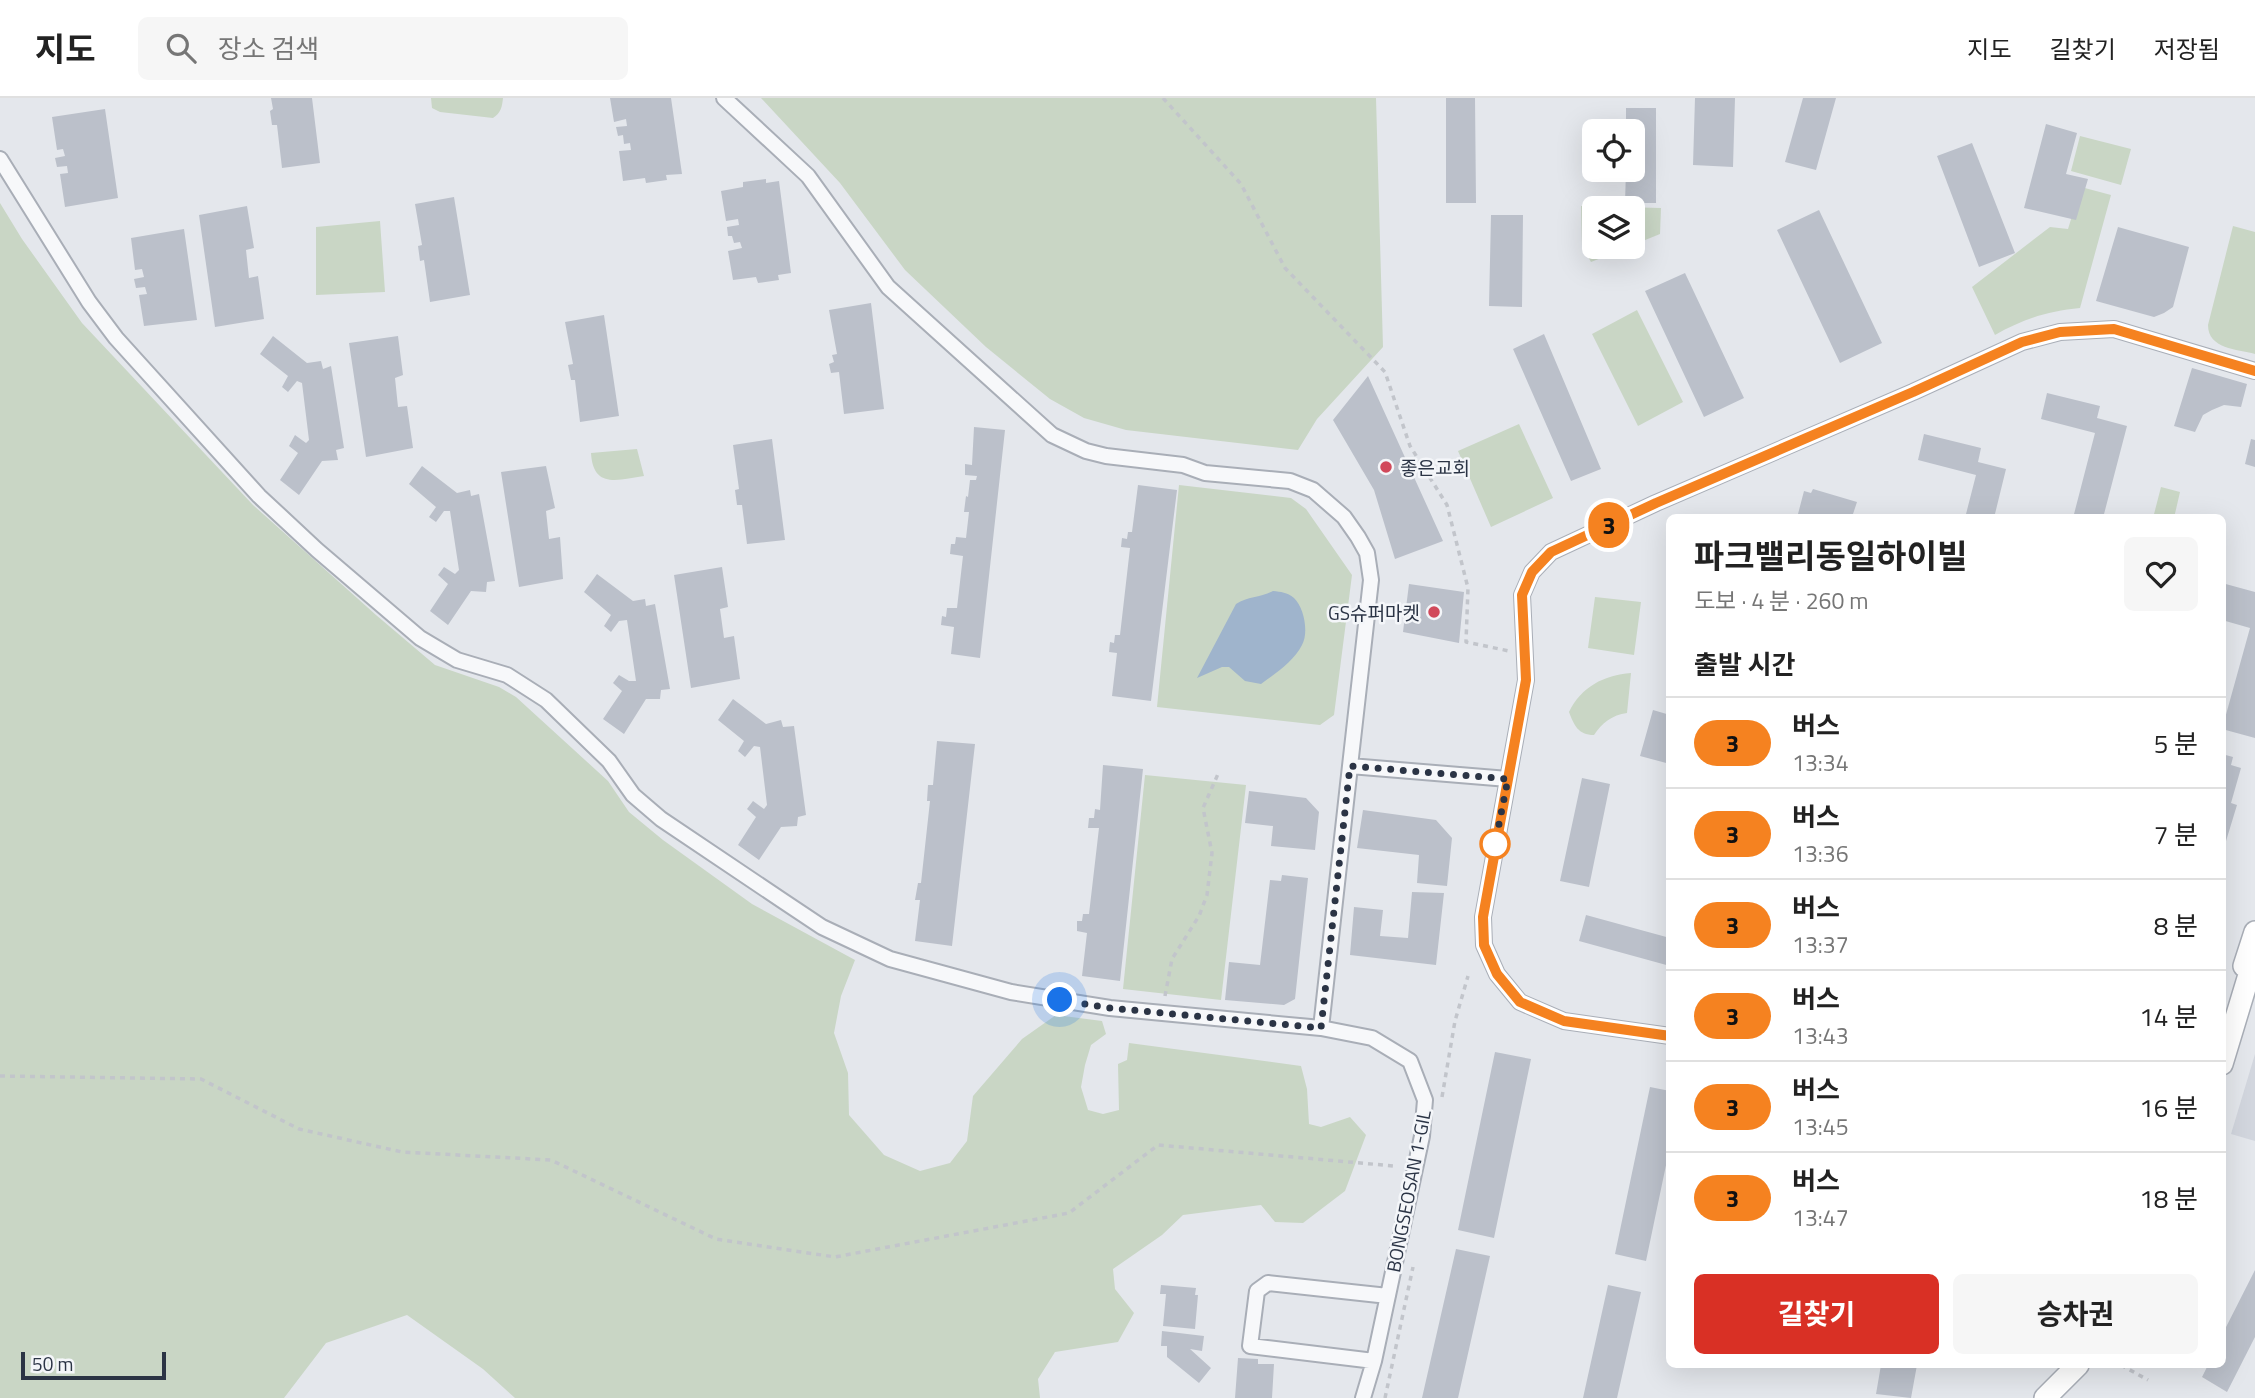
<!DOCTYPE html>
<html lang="ko">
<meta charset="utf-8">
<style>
body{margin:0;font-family:"Titillium Web","Noto Sans KR",sans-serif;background:#f6f6f6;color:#222;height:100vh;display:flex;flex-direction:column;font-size:26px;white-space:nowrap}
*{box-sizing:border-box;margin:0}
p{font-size:23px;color:#767676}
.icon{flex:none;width:38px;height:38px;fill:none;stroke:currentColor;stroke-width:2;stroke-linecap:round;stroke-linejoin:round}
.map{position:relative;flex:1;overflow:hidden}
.side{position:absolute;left:1666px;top:416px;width:560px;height:854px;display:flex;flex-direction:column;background:#fff;border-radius:10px;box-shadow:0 7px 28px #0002}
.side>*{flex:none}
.badge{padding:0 14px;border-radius:23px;font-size:24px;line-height:46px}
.buttons{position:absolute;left:1582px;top:21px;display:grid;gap:14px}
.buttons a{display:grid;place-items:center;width:63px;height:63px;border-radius:10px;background:#fff;box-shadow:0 7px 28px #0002;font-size:35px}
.scale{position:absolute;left:21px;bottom:18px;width:145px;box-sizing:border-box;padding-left:7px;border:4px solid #2b3445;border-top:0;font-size:19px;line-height:24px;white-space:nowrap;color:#2b3445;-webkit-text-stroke:5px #f4f6f9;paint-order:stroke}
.you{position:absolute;width:35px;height:35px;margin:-18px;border:5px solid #fff;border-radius:50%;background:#1a73e8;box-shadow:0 0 0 10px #1a73e833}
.map>.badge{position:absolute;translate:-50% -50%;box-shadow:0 0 0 4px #fff}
h2{padding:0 28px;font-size:26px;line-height:63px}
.round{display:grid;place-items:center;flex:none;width:74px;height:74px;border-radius:10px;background:#f6f6f6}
.headline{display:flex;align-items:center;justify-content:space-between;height:119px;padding:0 28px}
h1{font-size:33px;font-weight:700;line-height:52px}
.primary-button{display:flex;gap:14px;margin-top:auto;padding:14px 28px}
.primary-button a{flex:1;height:80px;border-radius:10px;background:#d93025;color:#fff;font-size:28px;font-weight:700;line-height:80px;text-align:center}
.primary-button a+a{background:#f6f6f6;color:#222}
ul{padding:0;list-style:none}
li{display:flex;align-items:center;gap:21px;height:91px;padding:0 28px;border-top:2px solid #e0e0e0}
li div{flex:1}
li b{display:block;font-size:26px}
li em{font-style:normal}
li .badge{min-width:77px;font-weight:700;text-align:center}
header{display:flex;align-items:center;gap:42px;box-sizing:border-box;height:98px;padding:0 35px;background:#fff;border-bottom:2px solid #e0e0e0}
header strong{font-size:33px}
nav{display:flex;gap:38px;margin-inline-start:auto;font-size:24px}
.search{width:490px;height:63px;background:#f6f6f6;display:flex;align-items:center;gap:18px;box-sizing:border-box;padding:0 24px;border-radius:10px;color:#767676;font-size:26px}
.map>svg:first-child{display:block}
.built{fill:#d2d6de}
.green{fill:#c9d6c5}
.water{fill:#9fb4cc}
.building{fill:#bbc0ca}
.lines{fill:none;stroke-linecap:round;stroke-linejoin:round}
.street-casing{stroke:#a9aeb7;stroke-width:18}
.secondary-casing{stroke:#a9aeb7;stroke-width:24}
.path{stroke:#c2c5cb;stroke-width:3.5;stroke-dasharray:5 5;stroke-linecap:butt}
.street{stroke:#f7f8fa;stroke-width:14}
.secondary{stroke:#fff;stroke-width:21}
.line-casing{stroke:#fff;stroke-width:16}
.line{stroke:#f58220;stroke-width:10}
.walk{stroke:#2b3445;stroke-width:7;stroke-dasharray:0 12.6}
.poi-dot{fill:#d1495b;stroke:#f4f6f9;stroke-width:2.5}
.stop-dot{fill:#fff;stroke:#f58220;stroke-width:3.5}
.labels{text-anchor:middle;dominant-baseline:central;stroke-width:5;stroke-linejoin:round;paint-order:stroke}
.poi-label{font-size:19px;fill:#2b3445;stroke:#f4f6f9;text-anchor:start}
.street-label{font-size:19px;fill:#2b3445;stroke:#f4f6f9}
</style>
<header>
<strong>지도</strong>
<div class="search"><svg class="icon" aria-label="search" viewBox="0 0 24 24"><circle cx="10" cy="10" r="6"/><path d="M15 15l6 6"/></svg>장소 검색</div>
<nav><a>지도</a><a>길찾기</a><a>저장됨</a></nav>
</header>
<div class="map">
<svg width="2255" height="1300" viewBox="0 0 2255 1300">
<rect width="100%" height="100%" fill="#e4e7ec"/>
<!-- built -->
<path class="built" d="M 2255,956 L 2255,1043 L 2231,1036 Z"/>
<!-- green -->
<path class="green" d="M 431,0 L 503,0 C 502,9 501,15 493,20 L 440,14 L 432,10 Z
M 761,0 L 1376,0 L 1383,249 L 1317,321 L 1298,352 L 1126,332 L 1084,320 L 1050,301 L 986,249 L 905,172 L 840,85 Z
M 2080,38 L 2131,51 L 2121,87 L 2071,73 Z
M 2081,89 L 2111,97 L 2080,210 C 2048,213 2023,221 1995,237 L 1972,189 L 2050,129 L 2068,131 Z
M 0,105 L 22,141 L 82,225 L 253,407 L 376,517 L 435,567 L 499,589 L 516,599 L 608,683 L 629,714 L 663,742 L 752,806 L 855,862 L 841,898 L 834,935 L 848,975 L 849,1017 L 884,1057 L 920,1073 L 950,1065 L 967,1043 L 973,998 L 1022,941 L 1056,917 L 1102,923 L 1106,936 L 1091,947 L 1085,967 L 1081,989 L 1088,1012 L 1103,1016 L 1119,1012 L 1118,966 L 1127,962 L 1129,945 L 1301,968 L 1307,991 L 1309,1026 L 1321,1029 L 1350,1019 L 1366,1037 L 1345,1093 L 1303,1125 L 1275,1124 L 1261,1107 L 1183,1117 L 1162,1137 L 1113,1171 L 1115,1191 L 1134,1215 L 1118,1244 L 1055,1254 L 1038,1281 L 1040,1300 L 515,1300 L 483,1271 L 407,1217 L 326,1245 L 284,1300 L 0,1300 Z
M 1581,108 L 1661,110 L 1660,136 L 1633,147 L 1633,110 L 1594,110 L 1594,149 L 1629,149 L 1591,164 L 1582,148 Z
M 380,123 L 385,194 L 316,197 L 316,129 Z
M 2233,128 L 2255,134 L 2255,256 C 2237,251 2208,251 2208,227 Z
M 1637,212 L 1683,304 L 1638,328 L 1592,236 Z
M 1519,326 L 1553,400 L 1491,429 L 1458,353 Z
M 637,351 L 644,378 C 618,382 593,391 591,355 Z
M 1179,387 L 1291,400 L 1306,411 L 1352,477 L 1334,617 L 1320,627 L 1157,609 Z
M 2161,389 L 2180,394 L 2174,420 L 2153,420 Z
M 1595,499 L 1641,504 L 1634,557 L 1588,550 Z
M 1631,575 L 1627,615 C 1612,617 1602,625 1594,637 C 1578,637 1574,627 1569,614 C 1581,589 1604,577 1631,575 Z
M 1145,677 L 1246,687 L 1221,902 L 1123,891 Z"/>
<!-- water -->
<path class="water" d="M 1273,493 C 1281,494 1287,494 1294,500 C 1304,509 1309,535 1302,547 C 1294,563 1275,576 1261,586 L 1245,583 L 1229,569 L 1222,569 L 1197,580 L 1236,506 C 1248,498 1260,500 1273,493 Z"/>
<!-- building -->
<path class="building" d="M 271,0 L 312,0 L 320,65 L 282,70 L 277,27 L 272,27 L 270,13 L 273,11 Z
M 610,0 L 671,0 L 682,76 L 666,77 L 667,82 L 646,85 L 645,80 L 623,83 L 619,53 L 631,52 L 630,45 L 624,46 L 623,37 L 618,38 L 616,29 L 627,28 L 626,21 L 614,24 Z
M 1446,0 L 1475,0 L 1476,105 L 1446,105 Z
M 1695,0 L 1735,0 L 1733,69 L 1693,67 Z
M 1803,0 L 1836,0 L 1816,72 L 1785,64 Z
M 1626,10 L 1656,10 L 1656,105 L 1625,105 L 1626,72 L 1633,72 L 1633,33 L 1626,33 Z
M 105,11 L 118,100 L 65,109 L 60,76 L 68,75 L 67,68 L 57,69 L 55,60 L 65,58 L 63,51 L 57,52 L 52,19 Z
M 2046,26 L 2077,35 L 2066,76 L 2088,81 L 2076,122 L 2024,110 Z
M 1972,45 L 2015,155 L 1979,169 L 1937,58 Z
M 766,81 L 766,85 L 779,83 L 791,175 L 778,177 L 779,182 L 758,185 L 756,179 L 733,182 L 728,153 L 742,150 L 740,144 L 734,145 L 732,138 L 728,138 L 727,129 L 739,127 L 738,121 L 726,123 L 721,93 L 743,89 L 743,84 Z
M 454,99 L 470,197 L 430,204 L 424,162 L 420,163 L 418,148 L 422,147 L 415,106 Z
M 247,108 L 254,150 L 246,152 L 249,180 L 258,178 L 264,221 L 215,229 L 199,117 Z
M 1819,112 L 1882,245 L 1840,265 L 1777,132 Z
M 1491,117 L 1523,117 L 1522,209 L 1489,208 Z
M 2118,129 L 2189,149 L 2173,209 L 2164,215 L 2154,219 L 2096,203 Z
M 184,131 L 197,222 L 144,228 L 139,197 L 147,196 L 145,189 L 136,190 L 134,181 L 144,179 L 142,171 L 135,172 L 131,140 Z
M 1685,175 L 1744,300 L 1704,319 L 1645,193 Z
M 871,205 L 884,311 L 844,316 L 839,274 L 831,275 L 829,266 L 834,264 L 832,257 L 837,256 L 829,212 Z
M 604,217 L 619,318 L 580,324 L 575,282 L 571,282 L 568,267 L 573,266 L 565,224 Z
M 1544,236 L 1601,371 L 1571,383 L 1513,251 Z
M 273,238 L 307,265 L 321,263 L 323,271 L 331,268 L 344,350 L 336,352 L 338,362 L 322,363 L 299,397 L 280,382 L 298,355 L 289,348 L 295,337 L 306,345 L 309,342 L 302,285 L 297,283 L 288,294 L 282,289 L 288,278 L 260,256 Z
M 398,238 L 403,277 L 395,280 L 398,309 L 407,308 L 413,350 L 366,359 L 349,245 Z
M 2192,270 L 2247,286 L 2241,309 L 2224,307 L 2212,312 L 2203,317 L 2195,334 L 2174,328 Z
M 1368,278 L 1443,443 L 1395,461 L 1374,392 L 1333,322 Z
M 2047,295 L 2100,308 L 2097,320 L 2127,328 L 2103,420 L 2073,420 L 2095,335 L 2041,321 Z
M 974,329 L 1005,332 L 980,560 L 951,556 L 954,529 L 941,527 L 942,518 L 946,519 L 947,510 L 957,510 L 963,458 L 950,456 L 951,446 L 955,446 L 956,439 L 966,440 L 969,414 L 964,414 L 966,398 L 968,399 L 970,382 L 976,382 L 977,378 L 965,377 L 965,366 L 972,367 Z
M 1924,336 L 1981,350 L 1978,364 L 2006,371 L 1994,420 L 1965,420 L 1976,377 L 1918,362 Z
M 772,341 L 785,442 L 747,446 L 742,407 L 737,407 L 735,392 L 739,391 L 733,347 Z
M 2251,341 L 2255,342 L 2255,369 L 2245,366 Z
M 422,368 L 457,395 L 470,392 L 471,398 L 479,396 L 495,483 L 487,484 L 486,494 L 471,493 L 448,527 L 430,513 L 448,486 L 438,477 L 444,469 L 455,476 L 459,472 L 450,413 L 444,413 L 436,424 L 429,419 L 436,409 L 409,386 Z
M 546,368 L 555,410 L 546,413 L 549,441 L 560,439 L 563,481 L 519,489 L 501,374 Z
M 1138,387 L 1177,392 L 1151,603 L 1112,598 L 1117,555 L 1109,554 L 1110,544 L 1114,545 L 1115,537 L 1120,537 L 1130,450 L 1121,449 L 1122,440 L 1127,441 L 1128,434 L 1132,434 Z
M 1813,391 L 1857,404 L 1853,416 L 1865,420 L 1811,420 L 1798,416 L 1804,393 L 1811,395 Z
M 722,469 L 728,509 L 720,511 L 724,540 L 734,538 L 740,581 L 691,590 L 674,477 Z
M 597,476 L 633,503 L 645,501 L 646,508 L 655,506 L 670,591 L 661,592 L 660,601 L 646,601 L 624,636 L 603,621 L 622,593 L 613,585 L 619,577 L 629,583 L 636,583 L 627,522 L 619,523 L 611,534 L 604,528 L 611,517 L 584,494 Z
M 2222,485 L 2255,494 L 2255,640 L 2222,631 L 2250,530 L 2222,522 Z
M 1409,486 L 1464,494 L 1459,545 L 1403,534 Z
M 733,601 L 766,626 L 781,622 L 783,629 L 794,628 L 806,717 L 798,719 L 797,728 L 781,729 L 759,762 L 738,747 L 756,719 L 747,711 L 753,703 L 764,711 L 767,707 L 760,649 L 754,648 L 745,659 L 738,653 L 744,643 L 718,622 Z
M 1653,612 L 1670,617 L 1670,666 L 1640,658 Z
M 937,643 L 975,646 L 952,848 L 915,843 L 920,802 L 915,802 L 918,785 L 921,785 L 930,703 L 927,703 L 928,687 L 933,687 Z
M 2222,656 L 2233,659 L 2231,667 L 2241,670 L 2231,705 L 2237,707 L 2223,753 Z
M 1103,667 L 1143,671 L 1120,883 L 1082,878 L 1087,835 L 1077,833 L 1077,823 L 1082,823 L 1083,816 L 1089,816 L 1099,730 L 1088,730 L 1089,720 L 1094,720 L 1095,711 L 1100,712 Z
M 1582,680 L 1610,686 L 1589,789 L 1560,783 Z
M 1249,693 L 1306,700 L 1319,714 L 1315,752 L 1271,748 L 1273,728 L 1245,725 Z
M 1363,712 L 1436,722 L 1452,740 L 1447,788 L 1417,785 L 1419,757 L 1357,750 Z
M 1282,777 L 1308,780 L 1295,901 L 1284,907 L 1225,902 L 1229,864 L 1260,867 L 1270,782 L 1281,783 Z
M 1412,794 L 1444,795 L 1436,867 L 1350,857 L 1354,809 L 1383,812 L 1380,838 L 1408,840 Z
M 1586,817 L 1670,840 L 1670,868 L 1579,843 Z
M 1495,954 L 1531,961 L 1494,1140 L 1458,1132 Z
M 1650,989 L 1670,993 L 1670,1048 L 1646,1163 L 1615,1156 Z
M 1456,1151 L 1490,1158 L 1458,1300 L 1422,1300 Z
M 2255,1172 L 2255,1239 L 2227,1294 L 2202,1279 L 2208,1267 L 2222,1267 L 2222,1237 Z
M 1161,1187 L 1196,1190 L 1195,1197 L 1198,1197 L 1195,1231 L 1163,1228 L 1166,1196 L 1160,1196 Z
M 1608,1187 L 1641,1194 L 1617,1300 L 1583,1300 Z
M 1162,1233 L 1204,1238 L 1202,1253 L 1190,1251 L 1211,1270 L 1199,1285 L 1167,1259 L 1167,1248 L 1161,1248 Z
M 1238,1260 L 1258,1261 L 1258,1266 L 1274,1266 L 1272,1300 L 1235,1300 Z
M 1881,1267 L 1917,1267 L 1911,1300 L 1876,1296 Z"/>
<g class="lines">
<defs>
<path id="street" d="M 724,0 L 808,78 L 888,189 L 1052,337 L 1086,353 L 1106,358 L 1183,367 L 1205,375 L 1290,383 L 1313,392 L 1344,419 L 1358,439 L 1367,455 L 1371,482 L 1350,668
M 0,61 L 89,204 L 116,240 L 259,398 L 317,452 L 420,540 L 457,562 L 507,577 L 546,602 L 609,663 L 633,697 L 661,721 L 783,803 L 822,829 L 890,861 L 1011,894 L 1110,910 L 1321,930
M 1670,938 L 1564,923 L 1520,904 L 1497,876 L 1484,847 L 1483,819 L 1526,582 L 1522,497 L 1532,474 L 1551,454 L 1656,405 L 1913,294 L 2022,244 L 2060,234 L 2114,231 L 2255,273
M 1374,1263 L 1250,1248 L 1257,1193 L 1268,1185 L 1388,1198
M 1363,1300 L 1374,1263 L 1422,1038 L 1425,1002 L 1410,963 L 1372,940 L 1321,930 L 1350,668 L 1508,681"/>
<path id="secondary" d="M 2244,868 L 2255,834
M 2222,966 L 2255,857
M 2045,1300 L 2078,1267"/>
</defs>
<!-- street casing -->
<use href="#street" class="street-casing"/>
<!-- secondary casing -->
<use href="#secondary" class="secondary-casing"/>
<!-- path -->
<path class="path" d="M 1163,0 L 1241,86 L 1285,170 L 1385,274 L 1410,348 L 1447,407 L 1468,490 L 1466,544 L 1509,553
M 1165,898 L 1172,861 L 1199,818 L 1207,797 L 1212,755 L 1203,710 L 1218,676
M 0,978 L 201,981 L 299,1031 L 402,1054 L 551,1062 L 716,1141 L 835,1159 L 1069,1115 L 1158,1047 L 1394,1068
M 1442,999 L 1455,923 L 1468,878
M 2121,1267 L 2148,1282
M 1385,1300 L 1413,1169"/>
<!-- street -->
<use href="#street" class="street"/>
<!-- secondary -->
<use href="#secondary" class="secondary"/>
</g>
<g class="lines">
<defs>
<path id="line" d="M 1670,938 L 1564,923 L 1520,904 L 1497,876 L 1484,847 L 1483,819 L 1526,582 L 1522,497 L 1532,474 L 1551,454 L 1656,405 L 1913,294 L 2022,244 L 2060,234 L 2114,231 L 2255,273"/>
</defs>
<!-- line casing -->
<use href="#line" class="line-casing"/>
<!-- line -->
<use href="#line" class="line"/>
<!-- walk -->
<path class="walk" d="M 1060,902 L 1110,910 L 1321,930 L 1350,668 L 1508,681 L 1495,746"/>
</g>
<!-- markers -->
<g class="poi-dot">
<circle cx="1386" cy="369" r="7"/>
<circle cx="1434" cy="514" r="7"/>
</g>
<circle class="stop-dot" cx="1495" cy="746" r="14"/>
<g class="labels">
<!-- poi labels -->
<g class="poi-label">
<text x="1400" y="369">좋은교회</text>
<text x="1420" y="514" text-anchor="end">GS슈퍼마켓</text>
</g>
<!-- street labels -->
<g class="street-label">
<text transform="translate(1408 1093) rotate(-79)">BONGSEOSAN 1-GIL</text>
</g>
</g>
</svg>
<div class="buttons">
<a><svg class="icon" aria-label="locate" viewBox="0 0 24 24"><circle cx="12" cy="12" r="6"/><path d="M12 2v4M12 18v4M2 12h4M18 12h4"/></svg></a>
<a><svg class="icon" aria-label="layers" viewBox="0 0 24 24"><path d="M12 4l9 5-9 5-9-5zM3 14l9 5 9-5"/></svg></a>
</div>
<div class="scale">50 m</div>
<div class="you" style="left:1060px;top:902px"></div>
<b class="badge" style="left:1609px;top:427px;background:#f58220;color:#111">3</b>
<section class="side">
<div class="headline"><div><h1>파크밸리동일하이빌</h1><p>도보 · 4 분 · 260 m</p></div><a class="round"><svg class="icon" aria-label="heart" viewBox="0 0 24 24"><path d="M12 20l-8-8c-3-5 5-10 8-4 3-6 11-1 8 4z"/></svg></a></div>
<h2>출발 시간</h2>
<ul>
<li><span class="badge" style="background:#f58220;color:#111">3</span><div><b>버스</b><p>13:34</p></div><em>5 분</em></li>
<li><span class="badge" style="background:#f58220;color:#111">3</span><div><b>버스</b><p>13:36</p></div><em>7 분</em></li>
<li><span class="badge" style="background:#f58220;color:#111">3</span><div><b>버스</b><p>13:37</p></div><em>8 분</em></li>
<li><span class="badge" style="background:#f58220;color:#111">3</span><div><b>버스</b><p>13:43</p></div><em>14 분</em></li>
<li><span class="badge" style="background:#f58220;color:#111">3</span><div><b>버스</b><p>13:45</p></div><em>16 분</em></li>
<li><span class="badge" style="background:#f58220;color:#111">3</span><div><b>버스</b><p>13:47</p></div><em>18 분</em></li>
</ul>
<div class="primary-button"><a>길찾기</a><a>승차권</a></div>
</section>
</div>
